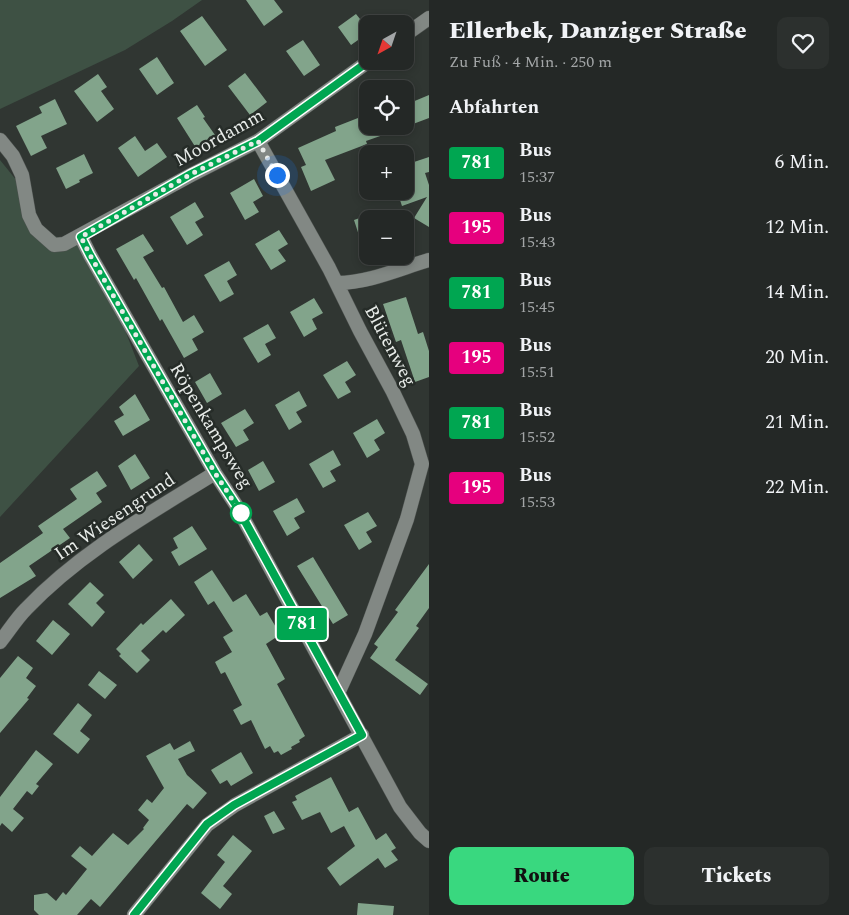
<!DOCTYPE html>
<html lang="de">
<meta charset="utf-8">
<style>
body{margin:0;font-family:Spectral,serif;background:#2c302e;color:#f1f3f6;height:100vh;display:flex;flex-direction:column;font-size:19px;white-space:nowrap}
*{box-sizing:border-box;margin:0}
p{font-size:16px;color:#a3a6a7}
.icon{flex:none;width:28px;height:28px;fill:none;stroke:currentColor;stroke-width:2;stroke-linecap:round;stroke-linejoin:round}
.map{position:relative;flex:1;overflow:hidden}
.panel{display:flex;flex-direction:column;background:#242826;width:420px}
.panel>*{flex:none}
.badge{padding:0 10px;border-radius:4px;font-size:18px;line-height:32px}
.needle{width:32px;rotate:220deg}
.tools{position:absolute;left:359px;top:15px;display:grid;gap:10px}
.tools a{display:grid;place-items:center;width:55px;height:55px;border-radius:10px;background:#242826;box-shadow:0 2px 8px #0003,0 0 0 1px #414443;font-size:25px}
.you{position:absolute;width:25px;height:25px;margin:-12px;border:4px solid #fff;border-radius:50%;background:#1a73e8;box-shadow:0 0 0 8px #1a73e833}
.map>.badge{position:absolute;translate:-50% -50%;box-shadow:0 0 0 2px #fff}
h2{padding:0 20px;font-size:19px;line-height:45px}
.round{display:grid;place-items:center;flex:none;width:52px;height:52px;border-radius:10px;background:#2c302e}
.headline{display:flex;align-items:center;justify-content:space-between;height:85px;padding:0 20px}
h1{font-size:24px;font-weight:800;line-height:38px}
.primary-button{display:flex;gap:10px;margin-top:auto;padding:10px 20px}
.primary-button a{flex:1;height:58px;border-radius:10px;background:#39d87f;color:#111;font-size:20px;font-weight:800;line-height:58px;text-align:center}
.primary-button a+a{background:#2c302e;color:#f1f3f6}
ul{padding:0;list-style:none}
li{display:flex;align-items:center;gap:15px;height:65px;padding:0 20px}
li div{flex:1}
li b{display:block;font-size:19px}
li em{font-style:normal}
li .badge{min-width:55px;font-weight:700;text-align:center}
main{display:flex;flex:1;min-height:0}
.map>svg:first-child{display:block}
.green{fill:#3e5144}
.building{fill:#82a48b}
.lines{fill:none;stroke-linecap:round;stroke-linejoin:round}
.street-casing{stroke:#4e5350;stroke-width:15}
.street{stroke:#828884;stroke-width:14}
.line-casing{stroke:#fff;stroke-width:11}
.line{stroke:#00a651;stroke-width:8}
.walk{stroke:#e8ece9;stroke-width:5;stroke-dasharray:0 9}
.stop-dot{fill:#fff;stroke:#00a651;stroke-width:2.5}
.labels{text-anchor:middle;dominant-baseline:central;stroke-width:5;stroke-linejoin:round;paint-order:stroke}
.street-label{font-size:19px;fill:#e8ece9;stroke:#262c28}
</style>
<main>
<div class="map">
<svg width="429" height="915" viewBox="0 0 429 915">
<rect width="100%" height="100%" fill="#303632"/>
<!-- green -->
<path class="green" d="M 0,0 L 202,0 L 172,21 L 125,50 L 0,109 Z
M 0,160 L 17,181 L 20,189 L 20,206 L 22,215 L 36,233 L 91,243 L 139,366 L 0,517 Z"/>
<!-- building -->
<path class="building" d="M 246,0 L 274,0 L 283,12 L 264,26 Z
M 356,14 L 368,29 L 368,33 L 351,45 L 338,27 Z
M 202,16 L 227,50 L 205,66 L 180,31 Z
M 303,40 L 320,65 L 304,76 L 286,51 Z
M 157,57 L 174,83 L 157,95 L 139,69 Z
M 245,73 L 267,102 L 250,115 L 228,86 Z
M 98,74 L 107,87 L 101,91 L 114,109 L 97,122 L 74,91 Z
M 429,95 L 429,118 L 405,127 L 405,105 Z
M 55,99 L 67,124 L 41,136 L 47,148 L 31,156 L 16,126 L 42,113 L 39,107 Z
M 197,105 L 205,117 L 203,118 L 215,135 L 196,148 L 177,118 Z
M 358,118 L 361,126 L 403,126 L 403,128 L 366,141 L 367,144 L 325,160 L 335,180 L 311,191 L 301,167 L 306,165 L 298,148 L 336,131 L 335,127 Z
M 135,136 L 145,151 L 157,143 L 167,157 L 138,177 L 118,148 Z
M 84,154 L 93,173 L 79,180 L 80,182 L 66,189 L 56,168 Z
M 429,157 L 429,172 L 425,173 L 429,185 L 429,227 L 414,218 L 427,197 L 402,206 L 397,191 L 405,191 L 405,165 Z
M 254,179 L 263,196 L 253,202 L 259,212 L 245,220 L 230,193 Z
M 195,202 L 204,217 L 195,222 L 203,235 L 187,245 L 170,217 Z
M 368,215 L 368,254 L 365,254 L 354,220 Z
M 279,230 L 288,244 L 278,250 L 286,261 L 271,270 L 255,244 Z
M 143,234 L 154,251 L 143,257 L 162,288 L 164,287 L 183,322 L 194,315 L 204,332 L 192,339 L 198,350 L 184,358 L 162,319 L 160,321 L 136,278 L 134,280 L 116,249 Z
M 229,261 L 237,275 L 227,281 L 234,294 L 220,302 L 204,275 Z
M 406,297 L 418,334 L 423,332 L 429,351 L 429,377 L 415,382 L 401,340 L 396,342 L 383,304 Z
M 314,298 L 323,313 L 312,319 L 317,329 L 304,337 L 290,312 Z
M 268,324 L 276,338 L 265,344 L 271,355 L 258,363 L 243,338 Z
M 347,361 L 356,375 L 345,382 L 351,392 L 338,399 L 323,375 Z
M 210,373 L 222,394 L 207,403 L 195,382 Z
M 299,391 L 307,406 L 296,412 L 302,422 L 289,430 L 275,405 Z
M 135,394 L 150,420 L 123,436 L 114,421 L 124,415 L 119,407 Z
M 245,409 L 254,423 L 243,430 L 249,440 L 236,447 L 221,423 Z
M 377,419 L 385,433 L 374,440 L 380,450 L 367,458 L 353,433 Z
M 333,450 L 341,465 L 330,471 L 336,481 L 323,488 L 309,464 Z
M 135,454 L 150,478 L 131,490 L 118,466 Z
M 263,461 L 275,482 L 259,491 L 248,470 Z
M 97,471 L 107,486 L 96,493 L 102,502 L 63,529 L 70,538 L 29,566 L 36,576 L 0,598 L 0,563 L 43,533 L 38,526 L 77,499 L 70,489 Z
M 297,498 L 305,512 L 294,518 L 300,528 L 287,536 L 273,511 Z
M 368,512 L 377,526 L 366,532 L 372,542 L 359,550 L 344,525 Z
M 192,526 L 207,549 L 179,566 L 171,552 L 178,548 L 173,538 Z
M 139,544 L 153,560 L 133,579 L 119,562 Z
M 313,557 L 348,615 L 333,624 L 297,566 Z
M 429,564 L 429,608 L 416,626 L 419,628 L 395,660 L 428,684 L 420,695 L 370,658 L 378,647 L 374,644 L 398,612 L 395,610 Z
M 212,570 L 233,602 L 246,594 L 260,616 L 267,612 L 277,629 L 275,630 L 278,636 L 266,644 L 285,679 L 277,684 L 305,736 L 299,740 L 300,742 L 291,747 L 292,749 L 281,755 L 278,751 L 274,753 L 270,746 L 265,749 L 251,720 L 241,725 L 233,710 L 242,705 L 225,672 L 221,674 L 215,662 L 232,652 L 223,637 L 233,631 L 214,601 L 208,605 L 194,582 Z
M 90,582 L 104,595 L 96,603 L 105,612 L 92,627 L 68,604 Z
M 171,599 L 185,615 L 166,633 L 163,630 L 141,651 L 150,660 L 137,673 L 119,656 L 121,654 L 116,649 L 141,623 L 143,625 Z
M 53,620 L 70,634 L 52,655 L 36,641 Z
M 18,656 L 33,668 L 26,678 L 36,686 L 27,698 L 29,699 L 0,733 L 0,678 Z
M 99,671 L 117,685 L 105,699 L 88,685 Z
M 78,703 L 92,715 L 80,731 L 90,739 L 78,754 L 53,734 Z
M 190,741 L 195,751 L 178,759 L 187,775 L 207,793 L 193,809 L 187,804 L 100,907 L 91,899 L 77,915 L 39,915 L 34,910 L 34,895 L 47,893 L 56,901 L 63,892 L 66,895 L 87,869 L 71,856 L 80,846 L 92,856 L 113,833 L 128,845 L 144,829 L 143,828 L 149,820 L 138,810 L 147,799 L 152,803 L 164,788 L 146,756 L 170,743 L 174,750 Z
M 36,750 L 53,764 L 36,784 L 39,786 L 32,795 L 27,791 L 13,809 L 24,818 L 12,832 L 2,823 L 0,826 L 0,797 Z
M 241,752 L 253,773 L 231,786 L 227,780 L 220,784 L 211,770 Z
M 331,777 L 349,812 L 358,807 L 376,840 L 386,833 L 396,848 L 391,851 L 398,860 L 385,868 L 378,858 L 340,886 L 327,868 L 355,846 L 344,826 L 331,833 L 320,812 L 302,820 L 292,802 L 297,800 L 295,796 Z
M 274,811 L 285,829 L 273,834 L 264,816 Z
M 233,835 L 252,851 L 223,886 L 232,894 L 220,909 L 201,893 L 225,862 L 217,855 Z
M 358,903 L 394,906 L 393,915 L 357,915 Z"/>
<g class="lines">
<defs>
<path id="street" d="M 405,35 L 429,18
M 0,140 L 13,156 L 22,175 L 29,215 L 36,229 L 54,245 L 64,244 L 191,175 L 258,141 L 369,61
M 258,141 L 329,268 L 360,331 L 393,392 L 413,434 L 422,464 L 407,519 L 365,634 L 339,691
M 81,237 L 90,255 L 215,473 L 236,505 L 400,807 L 420,833 L 429,841
M 337,283 C 368,283 399,269 429,260
M 0,642 C 9,631 16,619 26,609 C 80,552 149,514 215,473
M 134,915 L 207,825 L 235,805 L 362,735"/>
</defs>
<!-- street casing -->
<use href="#street" class="street-casing"/>
<!-- street -->
<use href="#street" class="street"/>
</g>
<g class="lines">
<defs>
<path id="line" d="M 134,915 L 207,824 L 234,805 L 362,735 L 236,505 L 215,473 L 90,255 L 81,237 L 191,174 L 258,141 L 369,61"/>
</defs>
<!-- line casing -->
<use href="#line" class="line-casing"/>
<!-- line -->
<use href="#line" class="line"/>
<!-- walk -->
<path class="walk" d="M 241,513 L 215,473 L 90,255 L 81,237 L 191,174 L 258,141 L 277,175"/>
</g>
<!-- markers -->
<circle class="stop-dot" cx="241" cy="513" r="10"/>
<g class="labels">
<!-- street labels -->
<g class="street-label">
<text transform="translate(219 138) rotate(-29)">Moordamm</text>
<text transform="translate(390 346) rotate(62)">Blütenweg</text>
<text transform="translate(211 426) rotate(59)">Röpenkampsweg</text>
<text transform="translate(115 517) rotate(-34)">Im Wiesengrund</text>
</g>
</g>
</svg>
<div class="tools">
<a><svg class="needle" viewBox="-14 -14 28 28"><path d="M0-13l5 13h-10z" fill="#e53935"/><path d="M0 13l5-13h-10z" fill="#a3a6a7"/></svg></a>
<a><svg class="icon" aria-label="locate" viewBox="0 0 24 24"><circle cx="12" cy="12" r="6"/><path d="M12 2v4M12 18v4M2 12h4M18 12h4"/></svg></a>
<a>+</a>
<a>−</a>
</div>
<div class="you" style="left:277px;top:175px"></div>
<b class="badge" style="left:302px;top:624px;background:#00a651;color:#fff">781</b>
</div>
<section class="panel">
<div class="headline"><div><h1>Ellerbek, Danziger Straße</h1><p>Zu Fuß · 4 Min. · 250 m</p></div><a class="round"><svg class="icon" aria-label="heart" viewBox="0 0 24 24"><path d="M12 20l-8-8c-3-5 5-10 8-4 3-6 11-1 8 4z"/></svg></a></div>
<h2>Abfahrten</h2>
<ul>
<li><span class="badge" style="background:#00a651;color:#fff">781</span><div><b>Bus</b><p>15:37</p></div><em>6 Min.</em></li>
<li><span class="badge" style="background:#e6007e;color:#fff">195</span><div><b>Bus</b><p>15:43</p></div><em>12 Min.</em></li>
<li><span class="badge" style="background:#00a651;color:#fff">781</span><div><b>Bus</b><p>15:45</p></div><em>14 Min.</em></li>
<li><span class="badge" style="background:#e6007e;color:#fff">195</span><div><b>Bus</b><p>15:51</p></div><em>20 Min.</em></li>
<li><span class="badge" style="background:#00a651;color:#fff">781</span><div><b>Bus</b><p>15:52</p></div><em>21 Min.</em></li>
<li><span class="badge" style="background:#e6007e;color:#fff">195</span><div><b>Bus</b><p>15:53</p></div><em>22 Min.</em></li>
</ul>
<div class="primary-button"><a>Route</a><a>Tickets</a></div>
</section>
</main>
